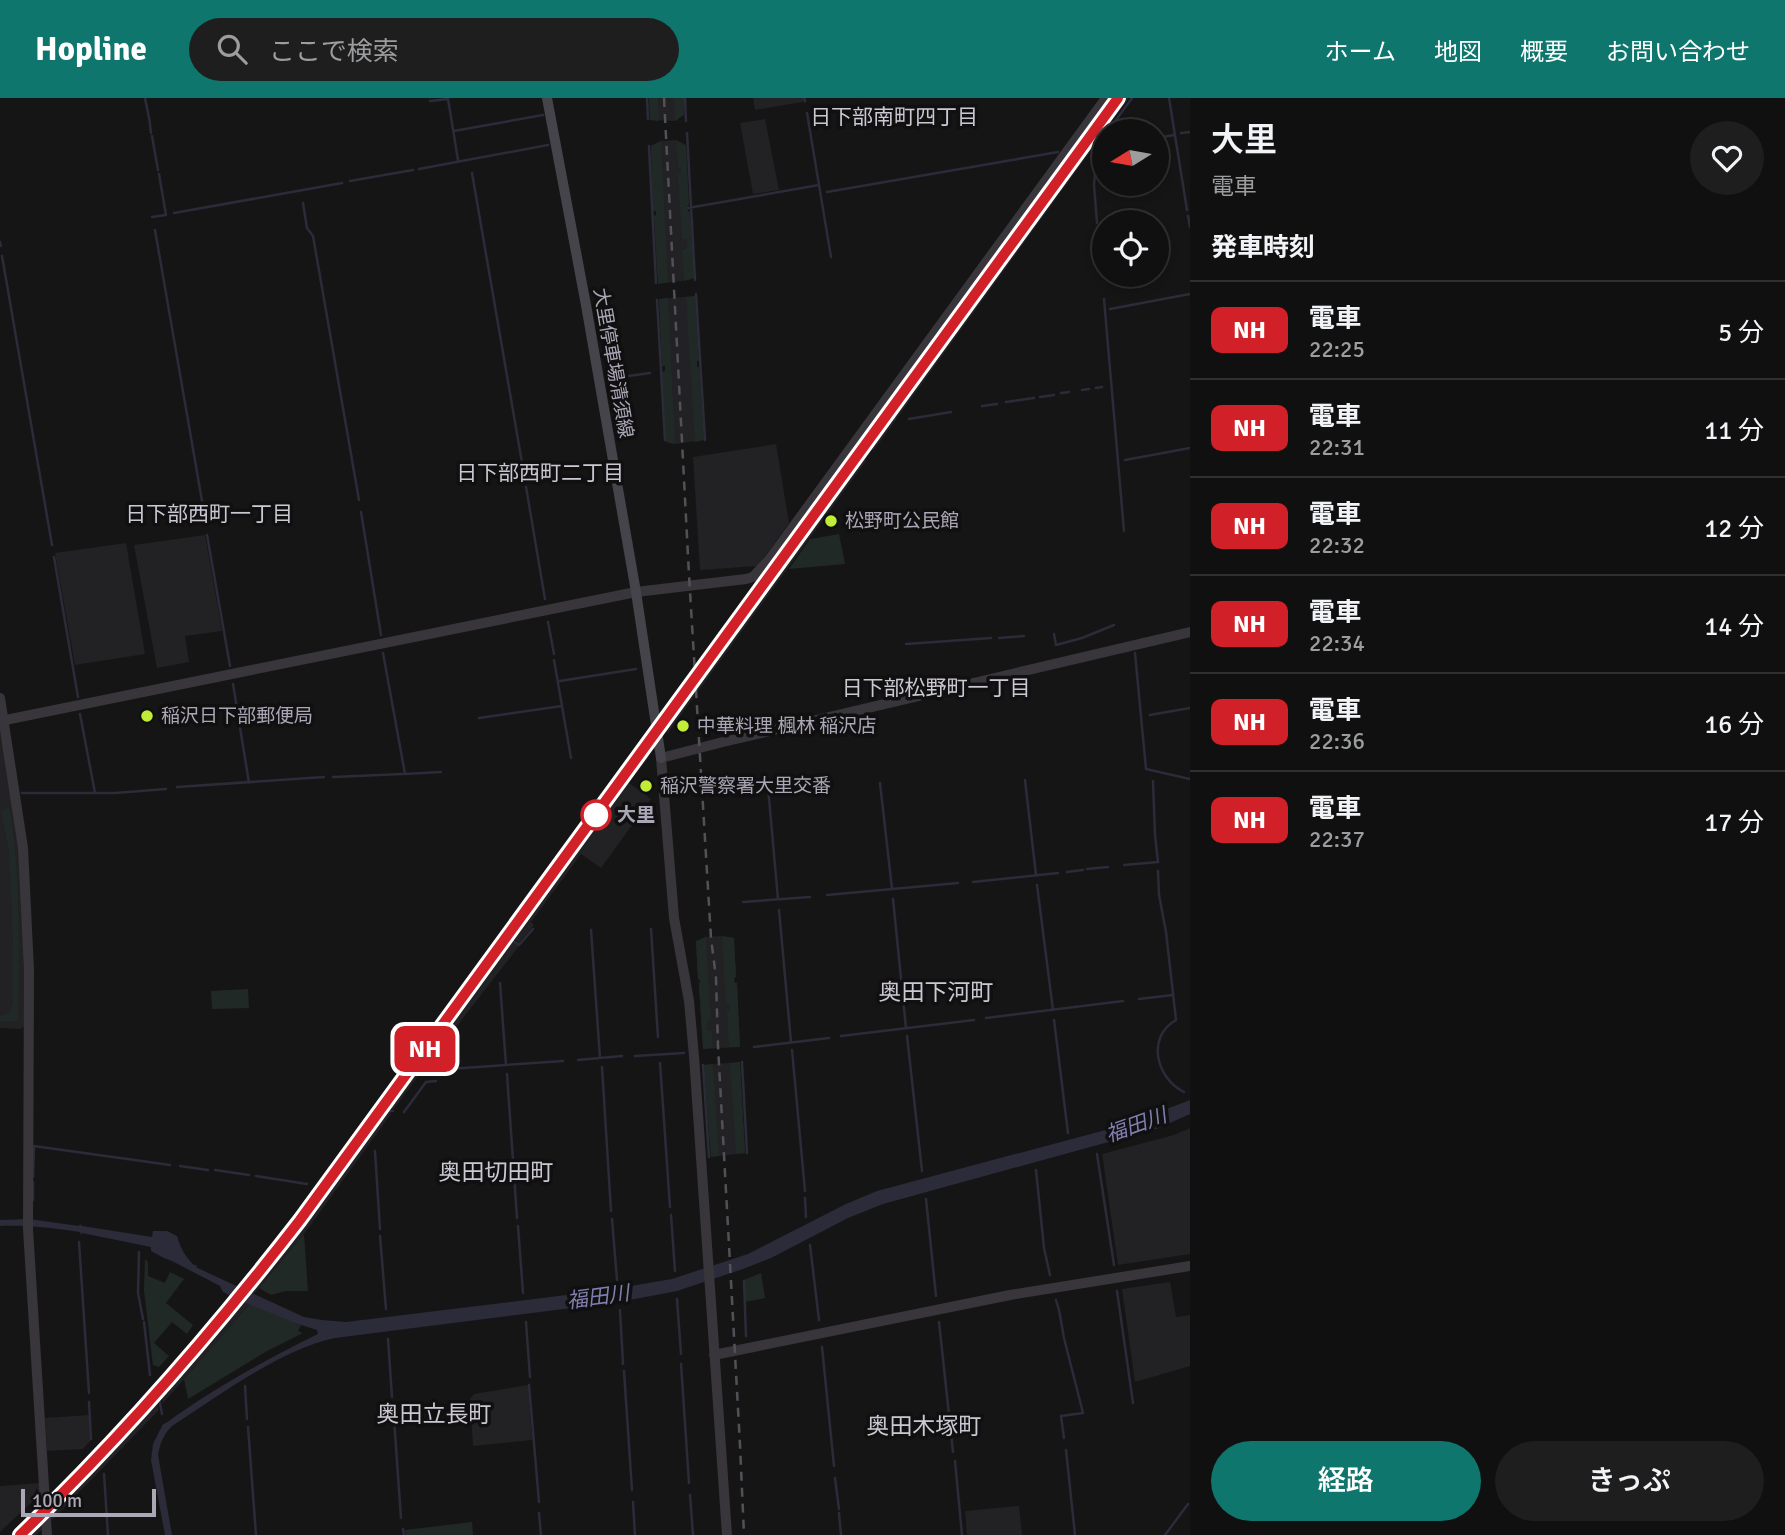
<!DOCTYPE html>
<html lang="ja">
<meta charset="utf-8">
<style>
body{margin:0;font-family:Signika,"Noto Sans JP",sans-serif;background:#1e1e1e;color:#f1f3f6;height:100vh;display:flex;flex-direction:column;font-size:26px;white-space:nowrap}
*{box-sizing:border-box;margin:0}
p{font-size:23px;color:#9c9d9f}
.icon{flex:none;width:38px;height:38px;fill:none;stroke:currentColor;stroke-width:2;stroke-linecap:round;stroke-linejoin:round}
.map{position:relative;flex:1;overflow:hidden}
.sheet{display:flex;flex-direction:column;background:#101010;width:595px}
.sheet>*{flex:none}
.badge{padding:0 14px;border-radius:10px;font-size:24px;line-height:46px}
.needle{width:46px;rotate:259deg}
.buttons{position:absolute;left:1092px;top:21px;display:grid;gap:14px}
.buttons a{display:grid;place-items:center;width:77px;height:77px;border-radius:50%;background:#101010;box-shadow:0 4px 10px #0003,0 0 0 2px #303030;font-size:35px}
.scale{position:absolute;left:21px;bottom:18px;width:135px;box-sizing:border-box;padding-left:7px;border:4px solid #aba7b6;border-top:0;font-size:19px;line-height:24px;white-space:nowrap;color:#aba7b6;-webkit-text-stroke:5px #111011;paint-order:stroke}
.map>.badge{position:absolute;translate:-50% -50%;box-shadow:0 0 0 4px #fff}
h2{padding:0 21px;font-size:26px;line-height:63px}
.round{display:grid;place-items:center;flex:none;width:74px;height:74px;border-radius:37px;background:#1e1e1e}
.headline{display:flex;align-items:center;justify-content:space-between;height:119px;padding:0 21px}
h1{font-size:33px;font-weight:600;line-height:52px}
.button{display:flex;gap:14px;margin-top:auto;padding:14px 21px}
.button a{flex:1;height:80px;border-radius:42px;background:#0f766e;color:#fff;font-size:28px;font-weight:600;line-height:80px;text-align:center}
.button a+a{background:#1e1e1e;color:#f1f3f6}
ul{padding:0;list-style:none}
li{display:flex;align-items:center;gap:21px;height:98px;padding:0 21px;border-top:2px solid #303030}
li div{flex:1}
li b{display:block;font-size:26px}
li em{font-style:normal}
li .badge{min-width:77px;font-weight:700;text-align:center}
header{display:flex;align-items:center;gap:42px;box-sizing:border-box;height:98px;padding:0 35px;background:#0f766e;color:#fff}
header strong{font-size:33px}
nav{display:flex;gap:38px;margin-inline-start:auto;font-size:24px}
.search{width:490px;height:63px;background:#1e1e1e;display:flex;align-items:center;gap:18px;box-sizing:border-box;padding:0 24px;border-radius:38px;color:#9c9d9f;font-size:26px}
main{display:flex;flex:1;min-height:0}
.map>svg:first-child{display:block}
.built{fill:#222123}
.green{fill:#212926}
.water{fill:#2b2b3a}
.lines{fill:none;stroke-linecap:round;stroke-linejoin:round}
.stream{stroke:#2b2b3a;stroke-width:2.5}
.tertiary{stroke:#38363b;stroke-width:10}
.secondary{stroke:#46444b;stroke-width:10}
.rail{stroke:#535158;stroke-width:2.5;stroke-dasharray:9 7;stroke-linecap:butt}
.line-casing{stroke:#fff;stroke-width:16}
.line{stroke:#d12027;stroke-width:10}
.poi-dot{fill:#c1ec37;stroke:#111011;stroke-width:2.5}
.stop-dot{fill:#fff;stroke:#d12027;stroke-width:3.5}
.labels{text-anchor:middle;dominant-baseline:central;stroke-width:7;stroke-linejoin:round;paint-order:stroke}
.street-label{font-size:19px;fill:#aba7b6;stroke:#111011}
.poi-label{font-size:19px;fill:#aba7b6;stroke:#111011;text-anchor:start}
.stop-label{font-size:19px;font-weight:bold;fill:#aba7b6;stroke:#111011;text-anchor:start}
.neighbourhood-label{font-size:21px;fill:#cbc8d2;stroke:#111011}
.water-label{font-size:21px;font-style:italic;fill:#817fb0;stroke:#111011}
.quarter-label{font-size:23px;fill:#cbc8d2;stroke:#111011}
</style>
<header>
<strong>Hopline</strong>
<div class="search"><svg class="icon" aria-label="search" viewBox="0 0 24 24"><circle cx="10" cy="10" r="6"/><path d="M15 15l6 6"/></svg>ここで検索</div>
<nav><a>ホーム</a><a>地図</a><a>概要</a><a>お問い合わせ</a></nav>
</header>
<main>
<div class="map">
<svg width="1190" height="1437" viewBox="0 0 1190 1437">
<rect width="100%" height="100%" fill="#161516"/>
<!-- built -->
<path class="built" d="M 649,0 L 684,0 L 684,17 L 675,23 L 650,22 Z
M 753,0 L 803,0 L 803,4 L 755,12 Z
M 1111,0 L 1129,0 L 874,352 L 871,352 L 867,335 Z
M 765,21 L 779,92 L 753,96 L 740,25 Z
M 676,42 L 686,47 L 689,107 L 687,108 L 688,113 L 690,114 L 694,180 L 689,182 L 658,186 L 654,118 L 656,117 L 656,113 L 653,113 L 651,48 L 661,43 Z
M 695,198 L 699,262 L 697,263 L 697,269 L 699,269 L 704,342 L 675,346 L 666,344 L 662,274 L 665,274 L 665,268 L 662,268 L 659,201 Z
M 776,346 L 789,425 L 758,468 L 700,472 L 693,359 Z
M 859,346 L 862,346 L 866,363 L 667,636 L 664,616 Z
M 205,437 L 222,533 L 185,538 L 189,564 L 157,570 L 134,447 Z
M 126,445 L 145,556 L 75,567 L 55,455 Z
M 0,634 L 20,750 L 25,845 L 24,928 L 21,931 L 0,930 Z
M 645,635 L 649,659 L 629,685 L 651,701 L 601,770 L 581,756 L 531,824 L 534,827 L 519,845 L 505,833 L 576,730 Z
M 503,837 L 519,848 L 439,951 L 436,950 L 430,936 Z
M 722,838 L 734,840 L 736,879 L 734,880 L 735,885 L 737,885 L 740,949 L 703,951 L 699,888 L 700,882 L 698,881 L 696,843 L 706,839 Z
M 424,945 L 425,945 L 431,960 L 394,1011 L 375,1012 Z
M 740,964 L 745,1055 L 711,1059 L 704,967 Z
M 390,1014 L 391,1016 L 304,1136 L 254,1196 L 240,1189 L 319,1089 L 371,1017 Z
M 1190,1030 L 1190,1156 L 1118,1167 L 1102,1056 L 1174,1037 Z
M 1170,1184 L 1176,1219 L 1190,1217 L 1190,1268 L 1135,1284 L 1122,1191 Z
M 231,1198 L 250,1206 L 163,1305 L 158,1283 Z
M 154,1287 L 159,1312 L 53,1421 L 49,1422 L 48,1400 Z
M 528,1287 L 532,1342 L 473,1348 L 470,1301 L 474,1296 Z
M 89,1317 L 91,1342 L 83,1351 L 47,1353 L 45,1320 Z
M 40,1385 L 39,1396 L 35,1401 L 0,1434 L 0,1388 Z
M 1019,1408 L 1022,1437 L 967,1437 L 965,1413 Z
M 35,1413 L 38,1413 L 42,1432 L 36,1437 L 10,1437 Z"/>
<!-- green -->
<path class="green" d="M 649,0 L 658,0 L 659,23 L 650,22 Z
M 674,0 L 684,0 L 684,17 L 675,23 Z
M 676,42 L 686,48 L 689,107 L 687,108 L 688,113 L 690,114 L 694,180 L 684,183 L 682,152 L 687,151 L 687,141 L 682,141 L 678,76 L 681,76 L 681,70 L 678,69 Z
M 661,43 L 668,184 L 658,186 L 654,118 L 656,117 L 656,113 L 653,113 L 651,48 Z
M 695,198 L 699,262 L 697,263 L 697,269 L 699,269 L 704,342 L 695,344 L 686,199 Z
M 668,200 L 675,346 L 666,344 L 662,274 L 665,273 L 665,268 L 662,268 L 659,201 Z
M 839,436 L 845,466 L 789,471 L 810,441 Z
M 8,709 L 10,712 C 21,781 19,851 18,922 L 15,923 L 0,923 L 0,918 L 9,915 L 13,905 L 13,843 L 9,754 L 1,713 Z
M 722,838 L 734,840 L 736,879 L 734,880 L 735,885 L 737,885 L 740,949 L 729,949 L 727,913 L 730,912 L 729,905 L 726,905 Z
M 706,839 L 711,922 L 707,922 L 707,932 L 712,933 L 713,950 L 703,951 L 699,888 L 700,882 L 698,881 L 696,843 Z
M 248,891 L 249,910 L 212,911 L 211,893 Z
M 740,964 L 745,1055 L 736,1056 L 730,965 Z
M 713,966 L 719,1058 L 711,1059 L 704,967 Z
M 304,1136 L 308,1193 L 286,1193 L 271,1197 L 259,1190 Z
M 145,1161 L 148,1164 L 148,1178 L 165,1185 L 170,1174 L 184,1181 L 166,1205 L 193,1227 L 187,1236 L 172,1224 L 154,1245 L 169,1258 L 159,1269 L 153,1267 L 144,1193 Z
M 761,1175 L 765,1200 L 745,1204 L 744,1182 Z
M 250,1206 L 301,1227 L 298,1233 L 303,1235 L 267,1253 L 188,1301 L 184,1281 Z
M 472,1424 L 473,1437 L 406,1437 L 405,1432 Z"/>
<!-- water -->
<path class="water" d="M 1190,1002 L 1190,1016 L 1159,1030 L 883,1106 L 848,1120 L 771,1160 L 743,1171 L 677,1193 L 619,1204 L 335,1240 C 283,1250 217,1299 172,1328 C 164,1336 160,1345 158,1357 L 172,1437 L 165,1437 L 151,1362 L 153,1346 L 163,1326 L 166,1325 C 214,1290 265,1262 318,1236 L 317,1232 L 295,1225 L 241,1203 L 223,1194 L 220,1188 L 172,1163 L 164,1160 L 151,1153 L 151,1149 L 82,1135 L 81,1137 L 80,1134 C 53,1130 28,1127 0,1128 L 0,1122 L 29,1121 L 79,1128 L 80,1126 L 82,1128 L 152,1139 L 153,1133 L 167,1133 L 177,1138 C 180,1149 186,1160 194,1167 L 197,1167 L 196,1169 L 204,1173 L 304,1219 L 322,1222 L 346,1224 L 607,1192 L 672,1181 L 748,1156 L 846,1106 L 877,1093 L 1128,1026 Z"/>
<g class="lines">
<!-- stream -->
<path class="stream" d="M 145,0 L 150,25
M 647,0 L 648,21
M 685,0 L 686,23
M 804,0 L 805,3
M 1169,0 L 1187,112
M 430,3 L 448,1 L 458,62
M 807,15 L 831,159
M 150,27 L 151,35
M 454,33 L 543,17
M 1108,33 L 1132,0
M 687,35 L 695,182
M 1181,35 L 1190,34
M 152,38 L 158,72
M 1104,38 L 1094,52 L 1104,50
M 1157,40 L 1174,37
M 649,48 L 656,185
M 1096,66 L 1094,87 L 1097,125
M 419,71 L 548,47
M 472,75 L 525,382
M 350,83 L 413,72
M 827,94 L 1058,54
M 303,105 L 307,130 L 313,138 L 359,402
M 688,110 L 819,87
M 174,115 L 342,85
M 1188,118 L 1190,129
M 152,119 L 166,117 L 159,76
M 155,132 L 206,426
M 0,144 L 1,148
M 2,158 L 52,447
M 696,196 L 705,342
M 1104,201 L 1124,433
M 657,202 L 665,342
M 1110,211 L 1190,196
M 607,281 L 650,275
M 1096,290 L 1102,289
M 1082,292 L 1089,291
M 1061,295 L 1069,294
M 1040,299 L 1054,297
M 1006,304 L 1034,300
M 982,308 L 997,306
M 892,321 L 895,321
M 909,321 L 951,314
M 879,322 L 882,322
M 1125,362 L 1190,350
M 526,389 L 545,501
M 361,414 L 381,537
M 207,437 L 230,568
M 54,459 L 78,599
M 548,524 L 554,556
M 1054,536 L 1056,547 L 1082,540 L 1114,527
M 999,540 L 1024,538
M 906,546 L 991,540
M 383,555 L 405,676 L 441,674
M 1135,555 L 1146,671 L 1190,681
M 554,562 L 571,660
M 560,583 L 636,571
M 233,586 L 249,685
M 80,616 L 95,695
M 1150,617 L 1190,610
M 479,620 L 562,608
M 767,678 L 778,801
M 333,679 L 403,676
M 1025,682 L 1036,777
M 880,685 L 892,791
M 177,689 L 324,679
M 22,695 L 115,695 L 166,691
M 1124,767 L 1158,764 L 1155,737 L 1153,683
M 1087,771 L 1108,769
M 1158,773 L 1159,797 L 1166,834 L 1176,922 C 1146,939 1156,980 1184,994
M 1067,774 L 1083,772
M 973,784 L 1058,775
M 1037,787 L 1053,912
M 827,797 L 958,785
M 893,801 L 906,930
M 743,804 L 810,799
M 779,812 L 791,944
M 651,831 L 658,939
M 591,832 L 600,960
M 478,868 L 502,835 L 519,847 L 533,831
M 500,885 L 506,967
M 1139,901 L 1173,897
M 986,920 L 1123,903
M 1054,922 L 1068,1035
M 430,934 L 476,872
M 841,938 L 974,922
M 907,938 L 922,1073
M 754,949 L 829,940
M 792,952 L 805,1093
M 635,958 L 684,955
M 578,962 L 622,958
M 742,964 L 747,1055
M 660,965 L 670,1109
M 703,967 L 709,1059
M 602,969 L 611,1113
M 449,971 L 563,963
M 507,976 L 517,1120
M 389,1013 L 393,1013
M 404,1014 L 426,984 L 436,983
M 375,1053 L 380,1131
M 1097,1056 L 1114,1167
M 180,1068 L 208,1072
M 215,1072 L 249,1077
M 1036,1072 L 1044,1150 L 1050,1177
M 256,1078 L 307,1086
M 33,1079 L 34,1048 L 170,1067
M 319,1087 L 422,945
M 805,1100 L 806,1119
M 926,1101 L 936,1198
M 33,1102 L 33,1084
M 671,1117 L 675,1173
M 612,1121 L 617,1182
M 518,1128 L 523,1195
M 380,1138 L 386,1211
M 79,1144 L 89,1295
M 810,1147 L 819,1222
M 139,1154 L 138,1195 L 143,1221
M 744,1183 L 746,1238
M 1117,1193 L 1133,1305
M 677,1201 L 681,1256
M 1056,1202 L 1059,1212 L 1064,1240 L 1083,1315 L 1061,1318 L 1064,1340
M 620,1212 L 623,1266
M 144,1224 L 150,1277
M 526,1224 L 530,1279
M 939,1224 L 953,1354
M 388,1241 L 392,1299
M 822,1249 L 834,1368
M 681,1266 L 689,1385
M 624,1273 L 632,1392
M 529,1287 L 539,1404
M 245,1288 L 247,1321
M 157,1290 L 162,1316
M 89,1304 L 91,1341
M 393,1307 L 401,1420
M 248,1329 L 256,1437
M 1066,1352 L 1075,1437
M 955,1363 L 962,1437
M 104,1376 L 108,1437
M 835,1380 L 839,1411
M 690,1397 L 693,1437
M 633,1404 L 635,1437
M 539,1415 L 541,1437
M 839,1415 L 841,1437
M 403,1431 L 404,1437
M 1165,1437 L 1188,1406"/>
<!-- tertiary -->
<path class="tertiary" d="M 0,600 L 23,750 L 29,872 L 28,1131 L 47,1437
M 0,623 L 636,494 L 746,481 L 753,479 L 769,462 L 1106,0
M 714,1257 L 1010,1197 L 1190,1168
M 727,1437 L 694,958 L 689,903 L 674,820 L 661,660 L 723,644 L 1190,534"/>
<!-- secondary -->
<path class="secondary" d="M 547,0 L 586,207 L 636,494 L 661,660"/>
<!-- rail -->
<path class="rail" d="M 664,0 L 689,477 L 711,840 L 716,880 L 718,948 L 740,1347 L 744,1437
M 20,1437 C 121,1339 214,1234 300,1122 L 1118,0"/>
</g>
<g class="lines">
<defs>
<path id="line" d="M 20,1437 C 122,1339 214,1233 300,1122 L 1118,0"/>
</defs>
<!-- line casing -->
<use href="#line" class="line-casing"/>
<!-- line -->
<use href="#line" class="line"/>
</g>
<!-- markers -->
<g class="poi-dot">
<circle cx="831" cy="423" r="7"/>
<circle cx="147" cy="618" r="7"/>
<circle cx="683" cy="628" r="7"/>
<circle cx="646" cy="688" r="7"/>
</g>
<circle class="stop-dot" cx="596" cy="717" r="14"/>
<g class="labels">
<!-- street labels -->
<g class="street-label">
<text transform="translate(613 265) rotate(80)">大里停車場清須線</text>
</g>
<!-- poi labels -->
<g class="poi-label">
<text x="845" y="423">松野町公民館</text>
<text x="161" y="618">稲沢日下部郵便局</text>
<text x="697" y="628">中華料理 楓林 稲沢店</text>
<text x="660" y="688">稲沢警察署大里交番</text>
</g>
<!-- stop labels -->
<g class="stop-label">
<text x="617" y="717">大里</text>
</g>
<!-- neighbourhood labels -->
<g class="neighbourhood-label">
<text x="894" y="19">日下部南町四丁目</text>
<text x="540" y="375">日下部西町二丁目</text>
<text x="209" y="416">日下部西町一丁目</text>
<text x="936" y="590">日下部松野町一丁目</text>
</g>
<!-- water labels -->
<g class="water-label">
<text transform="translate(1136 1027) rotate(-20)">福田川</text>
<text transform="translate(598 1199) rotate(-8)">福田川</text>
</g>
<!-- quarter labels -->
<g class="quarter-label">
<text x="936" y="894">奥田下河町</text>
<text x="496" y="1074">奥田切田町</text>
<text x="434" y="1316">奥田立長町</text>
<text x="924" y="1328">奥田木塚町</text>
</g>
</g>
</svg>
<div class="buttons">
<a><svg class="needle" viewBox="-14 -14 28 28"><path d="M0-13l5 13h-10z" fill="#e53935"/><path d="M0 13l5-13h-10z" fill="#9c9d9f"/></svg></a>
<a><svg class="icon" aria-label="locate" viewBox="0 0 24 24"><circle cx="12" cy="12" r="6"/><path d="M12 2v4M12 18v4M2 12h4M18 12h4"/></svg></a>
</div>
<div class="scale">100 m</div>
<b class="badge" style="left:425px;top:951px;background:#d12027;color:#fff">NH</b>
</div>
<section class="sheet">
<div class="headline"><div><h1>大里</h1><p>電車</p></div><a class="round"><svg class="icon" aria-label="heart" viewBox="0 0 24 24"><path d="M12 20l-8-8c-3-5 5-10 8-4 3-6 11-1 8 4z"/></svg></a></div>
<h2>発車時刻</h2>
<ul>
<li><span class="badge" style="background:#d12027;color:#fff">NH</span><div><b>電車</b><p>22:25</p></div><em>5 分</em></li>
<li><span class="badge" style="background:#d12027;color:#fff">NH</span><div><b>電車</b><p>22:31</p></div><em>11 分</em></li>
<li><span class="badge" style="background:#d12027;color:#fff">NH</span><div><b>電車</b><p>22:32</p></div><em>12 分</em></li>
<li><span class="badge" style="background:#d12027;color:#fff">NH</span><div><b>電車</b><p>22:34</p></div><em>14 分</em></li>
<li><span class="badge" style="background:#d12027;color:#fff">NH</span><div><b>電車</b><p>22:36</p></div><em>16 分</em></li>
<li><span class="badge" style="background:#d12027;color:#fff">NH</span><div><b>電車</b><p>22:37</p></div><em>17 分</em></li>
</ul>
<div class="button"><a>経路</a><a>きっぷ</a></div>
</section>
</main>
